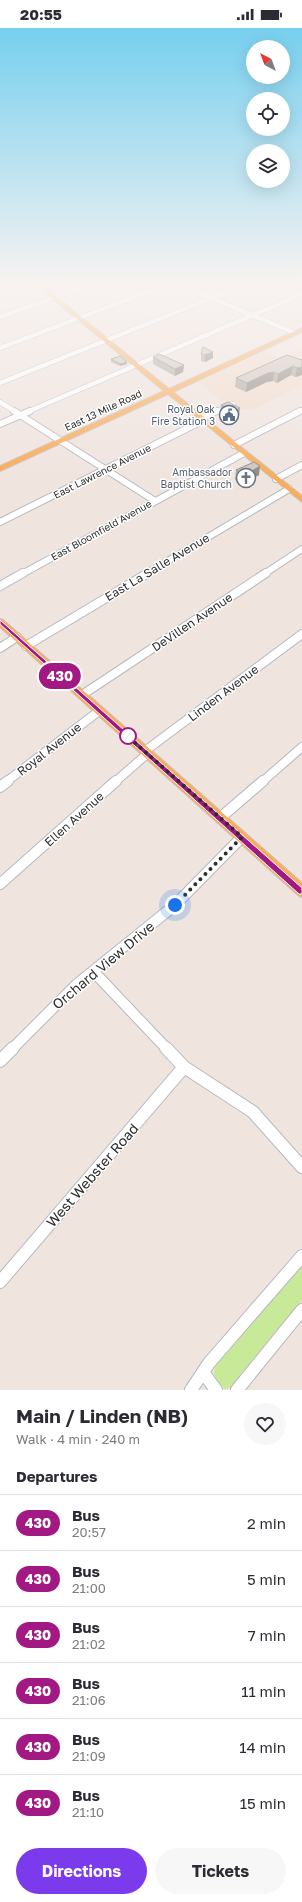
<!DOCTYPE html>
<meta charset="utf-8">
<style>
body{margin:0;font-family:"Golos Text",sans-serif;background:#f7f7f7;color:#2b2b33;height:100vh;display:flex;flex-direction:column;font-size:15px;white-space:nowrap}
*{box-sizing:border-box;margin:0}
p{font-size:13px;color:#7c7c81}
.icon{flex:none;width:22px;height:22px;fill:none;stroke:currentColor;stroke-width:2;stroke-linecap:round;stroke-linejoin:round}
.map{position:relative;height:1362px;overflow:hidden}
.sheet{display:flex;flex-direction:column;background:#fff;flex:1}
.sheet>*{flex:none}
.badge{padding:0 8px;border-radius:13px;font-size:14px;line-height:26px}
.needle{width:26px;rotate:319deg}
.tools{position:absolute;left:246px;top:12px;display:grid;gap:8px}
.tools a{display:grid;place-items:center;width:44px;height:44px;border-radius:50%;background:#fff;box-shadow:0 4px 16px #0002;font-size:20px}
.you{position:absolute;width:20px;height:20px;margin:-10px;border:3px solid #fff;border-radius:50%;background:#1a73e8;box-shadow:0 0 0 6px #1a73e833}
.map>.badge{position:absolute;translate:-50% -50%;box-shadow:0 0 0 2px #fff}
h2{padding:0 16px;font-size:15px;line-height:36px}
.round{display:grid;place-items:center;flex:none;width:42px;height:42px;border-radius:21px;background:#f7f7f7}
.headline{display:flex;align-items:center;justify-content:space-between;height:68px;padding:0 16px}
h1{font-size:19px;font-weight:700;line-height:30px}
.action{display:flex;gap:8px;margin-top:auto;padding:8px 16px}
.action a{flex:1;height:46px;border-radius:24px;background:#7c3aed;color:#fff;font-size:16px;font-weight:700;line-height:46px;text-align:center}
.action a+a{background:#f7f7f7;color:#2b2b33}
ul{padding:0;list-style:none}
li{display:flex;align-items:center;gap:12px;height:56px;padding:0 16px;border-top:1px solid #e1e1e2}
li div{flex:1}
li b{display:block;font-size:15px}
li em{font-style:normal}
li .badge{min-width:44px;font-weight:700;text-align:center}
.status{display:flex;justify-content:space-between;align-items:center;height:28px;padding:0 20px;background:#fff;direction:ltr}
.status svg{height:11px;fill:currentColor}
.map>svg:first-child{display:block}
.education{fill:#f2ddce}
.green{fill:#c8ea98}
.lines{fill:none;stroke-linecap:round;stroke-linejoin:round}
.minor-far4-casing{stroke:#b3b9c2;stroke-width:5.5}
.minor-far3-casing{stroke:#b3b9c2;stroke-width:8}
.minor-far2-casing{stroke:#b3b9c2;stroke-width:10}
.minor-far1-casing{stroke:#b3b9c2;stroke-width:12}
.minor-casing{stroke:#b3b9c2;stroke-width:14}
.major-casing{stroke:#c4c4c4;stroke-width:2}
.minor-far4{stroke:#fff;stroke-width:4.5}
.minor-far3{stroke:#fff;stroke-width:6}
.minor-far2{stroke:#fff;stroke-width:8}
.minor-far1{stroke:#fff;stroke-width:10}
.minor{stroke:#fff;stroke-width:12}
.major{fill:#fcac57;fill-rule:evenodd}
.wall{fill:#b2aaa5}
.shaded-wall{fill:#918b86}
.building{fill:#cfc6c0;stroke:#918b86}
.line{fill:#a31984;stroke:#fff}
.walk{stroke:#2d2d2d;stroke-width:4;stroke-dasharray:0 7.2}
.stop-dot{fill:#fff;stroke:#a31984;stroke-width:2}
.labels{text-anchor:middle;dominant-baseline:central;stroke-width:3;stroke-linejoin:round;paint-order:stroke}
.far-service-label{font-size:10px;fill:#4e5e75;stroke:#fff;text-anchor:end}
.far-street-label{font-size:10px;fill:#2d2d2d;stroke:#fff}
.far-worship-label{font-size:10px;fill:#5b616d;stroke:#fff;text-anchor:end}
.street-label{font-size:12px;fill:#2d2d2d;stroke:#fff}
.near-street-label{font-size:14px;fill:#2d2d2d;stroke:#fff}
</style>
<div class="status"><b>20:55</b><svg viewBox="0 0 49 12"><path d="M0 12V9h3v3zM5 12V6h3v6zM10 12V3h3v9zM15 12V0h3v12zM26 1h20v11H26zM47 4h2v5h-2z"/></svg></div>
<div class="map">
<svg width="302" height="1362" viewBox="0 0 302 1362">
<rect width="100%" height="100%" fill="#f0e4df"/>
<!-- education -->
<path class="education" d="M 302,321 L 302,357 L 255,381 L 244,382 L 230,379 L 198,354 L 265,323 L 283,331 Z"/>
<!-- green -->
<path class="green" d="M 302,1237 L 302,1272 L 230,1360 L 225,1361 C 216,1355 211,1347 216,1337 Z"/>
<g class="lines">
<defs>
<path id="minor-far4" d="M 180,257 L 295,305
M 0,261 L 12,257
M 0,289 L 90,257
M 0,320 L 166,257
M 0,355 L 244,257
M 0,374 L 16,384
M 27,384 L 302,266
M 215,384 L 233,376
M 298,384 L 302,382"/>
<path id="minor-far3" d="M 14,383 L 155,473
M 202,390 L 217,383
M 0,396 L 30,383
M 234,417 L 300,383
M 276,451 L 302,437
M 0,494 L 204,392
M 22,546 L 244,425
M 146,546 L 289,461
M 264,546 L 302,521"/>
<path id="minor-far2" d="M 0,558 L 23,545
M 26,618 L 148,545
M 0,620 L 17,609
M 82,667 L 266,545
M 145,723 L 302,606
M 6,754 L 99,683
M 115,754 L 147,726
M 262,754 L 302,719"/>
<path id="minor-far1" d="M 0,759 L 8,753
M 220,790 L 263,753
M 0,856 L 116,753
M 93,943 L 167,1021
M 12,1021 L 76,957 L 175,877 L 242,809"/>
<path id="minor" d="M 166,1020 L 184,1039 L 253,1084 L 302,1139
M 0,1033 L 13,1020
M 0,1254 L 184,1039
M 203,1344 L 216,1362
M 191,1362 L 209,1335 L 302,1228
M 237,1362 L 302,1282"/>
<path id="major" d="M 36,257 L 42,257 L 169,361 L 302,300 L 302,304 L 173,364 L 302,468 L 302,474 L 168,366 L 0,443 L 0,438 L 164,363 Z
M 0,591 L 3,592 L 302,855 L 302,869 L 298,867 L 0,599 Z"/>
</defs>
<!-- minor-far4 casing -->
<use href="#minor-far4" class="minor-far4-casing"/>
<!-- minor-far3 casing -->
<use href="#minor-far3" class="minor-far3-casing"/>
<!-- minor-far2 casing -->
<use href="#minor-far2" class="minor-far2-casing"/>
<!-- minor-far1 casing -->
<use href="#minor-far1" class="minor-far1-casing"/>
<!-- minor casing -->
<use href="#minor" class="minor-casing"/>
<!-- major casing -->
<use href="#major" class="major-casing"/>
<!-- minor-far4 -->
<use href="#minor-far4" class="minor-far4"/>
<!-- minor-far3 -->
<use href="#minor-far3" class="minor-far3"/>
<!-- minor-far2 -->
<use href="#minor-far2" class="minor-far2"/>
<!-- minor-far1 -->
<use href="#minor-far1" class="minor-far1"/>
<!-- minor -->
<use href="#minor" class="minor"/>
<!-- major -->
<use href="#major" class="major"/>
</g>
<!-- wall -->
<path class="wall" d="M 213,324 L 213,330 L 205,334 L 201,333 L 201,326 Z
M 153,329 L 184,337 L 183,344 L 175,348 L 153,336 Z
M 111,331 L 127,336 L 120,338 L 111,334 Z
M 302,332 L 300,348 L 295,349 L 291,347 L 277,355 L 273,353 L 267,354 L 246,364 L 235,359 L 236,350 Z
M 228,374 L 239,389 L 232,392 L 220,386 L 221,377 Z
M 236,442 L 259,447 L 252,451 L 252,453 L 245,457 L 235,452 Z"/>
<!-- shaded-wall -->
<path class="shaded-wall" d="M 213,324 L 213,330 L 205,334 L 205,327 Z
M 127,334 L 127,336 L 120,338 L 120,336 Z
M 184,337 L 183,344 L 175,348 L 175,341 Z
M 293,338 L 291,347 L 277,355 L 278,346 Z
M 302,339 L 302,347 L 295,349 L 297,340 Z
M 274,344 L 273,353 L 267,354 L 246,364 L 247,355 L 268,345 Z
M 240,380 L 239,389 L 232,392 L 233,383 Z
M 260,438 L 259,447 L 252,451 L 252,453 L 245,457 L 246,448 L 252,443 Z"/>
<!-- building -->
<path class="building" d="M 203,319 L 213,324 L 205,327 L 201,326 Z
M 159,326 L 184,337 L 175,341 L 153,329 Z
M 287,327 L 302,332 L 302,339 L 297,340 L 293,338 L 278,346 L 274,344 L 268,345 L 247,355 L 236,350 Z
M 120,328 L 127,334 L 120,336 L 111,331 Z
M 228,374 L 240,380 L 233,383 L 221,377 Z
M 254,434 L 260,438 L 252,443 L 253,444 L 246,448 L 236,442 Z"/>
<!-- sky -->
<linearGradient id="sky" x2="0" y2="1"><stop stop-color="#76cfef"/><stop offset="0.57" stop-color="#f8f3f1"/><stop offset="1" stop-color="#f8f3f1" stop-opacity="0"/></linearGradient>
<rect width="302" height="448" fill="url(#sky)"/>
<!-- line -->
<path class="line" d="M 0,592 L 302,860 L 302,866 L 299,866 L 0,596 Z"/>
<g class="lines">
<!-- walk -->
<path class="walk" d="M 128,708 L 126,707 L 242,809 L 175,877"/>
</g>
<!-- icons -->
<defs>
<symbol id="civic-ring" viewBox="-11 -11 22 22"><circle r="9.5" fill="#fff" stroke="#5c6f8a" stroke-width="1.5"/><path d="M-.6-6.5H3V-4.5H.6V-3L4-1V1h2V6H-6V1h2V-1L-.6-3ZM-1.2 2.5V6h2.4V2.5Z" fill="#5c6f8a"/></symbol>
<symbol id="church-ring" viewBox="-11 -11 22 22"><circle r="9.5" fill="#fff" stroke="#6b7280" stroke-width="1.5"/><path d="M-1.2-6h2.4v3.5h3.3v2.4h-3.3V6h-2.4V-.1h-3.3v-2.4h3.3Z" fill="#6b7280"/></symbol>
</defs>
<g fill-rule="evenodd">
<use href="#civic-ring" x="218" y="376" width="22" height="22"/>
<use href="#church-ring" x="235" y="439" width="22" height="22"/>
</g>
<!-- markers -->
<circle class="stop-dot" cx="128" cy="708" r="8"/>
<g class="labels">
<!-- far-service labels -->
<g class="far-service-label">
<text x="215" y="381">Royal Oak<tspan x="215" dy="12">Fire Station 3</tspan></text>
</g>
<!-- far-street labels -->
<g class="far-street-label">
<text transform="translate(103 382) rotate(-25)">East 13 Mile Road</text>
<text transform="translate(102 443) rotate(-27)">East Lawrence Avenue</text>
<text transform="translate(101 502) rotate(-29)">East Bloomfield Avenue</text>
</g>
<!-- far-worship labels -->
<g class="far-worship-label">
<text x="232" y="444">Ambassador<tspan x="232" dy="12">Baptist Church</tspan></text>
</g>
<!-- street labels -->
<g class="street-label">
<text transform="translate(157 539) rotate(-31)">East La Salle Avenue</text>
<text transform="translate(192 594) rotate(-34)">DeVillen Avenue</text>
<text transform="translate(223 665) rotate(-37)">Linden Avenue</text>
<text transform="translate(49 721) rotate(-38)">Royal Avenue</text>
<text transform="translate(74 791) rotate(-42)">Ellen Avenue</text>
</g>
<!-- near-street labels -->
<g class="near-street-label">
<text transform="translate(103 937) rotate(-40)">Orchard View Drive</text>
<text transform="translate(92 1147) rotate(-49)">West Webster Road</text>
</g>
</g>
</svg>
<div class="tools">
<a><svg class="needle" viewBox="-14 -14 28 28"><path d="M0-13l5 13h-10z" fill="#e53935"/><path d="M0 13l5-13h-10z" fill="#7c7c81"/></svg></a>
<a><svg class="icon" aria-label="locate" viewBox="0 0 24 24"><circle cx="12" cy="12" r="6"/><path d="M12 2v4M12 18v4M2 12h4M18 12h4"/></svg></a>
<a><svg class="icon" aria-label="layers" viewBox="0 0 24 24"><path d="M12 4l9 5-9 5-9-5zM3 14l9 5 9-5"/></svg></a>
</div>
<div class="you" style="left:175px;top:877px"></div>
<b class="badge" style="left:60px;top:648px;background:#a31984;color:#fff">430</b>
</div>
<section class="sheet">
<div class="headline"><div><h1>Main / Linden (NB)</h1><p>Walk · 4 min · 240 m</p></div><a class="round"><svg class="icon" aria-label="heart" viewBox="0 0 24 24"><path d="M12 20l-8-8c-3-5 5-10 8-4 3-6 11-1 8 4z"/></svg></a></div>
<h2>Departures</h2>
<ul>
<li><span class="badge" style="background:#a31984;color:#fff">430</span><div><b>Bus</b><p>20:57</p></div><em>2 min</em></li>
<li><span class="badge" style="background:#a31984;color:#fff">430</span><div><b>Bus</b><p>21:00</p></div><em>5 min</em></li>
<li><span class="badge" style="background:#a31984;color:#fff">430</span><div><b>Bus</b><p>21:02</p></div><em>7 min</em></li>
<li><span class="badge" style="background:#a31984;color:#fff">430</span><div><b>Bus</b><p>21:06</p></div><em>11 min</em></li>
<li><span class="badge" style="background:#a31984;color:#fff">430</span><div><b>Bus</b><p>21:09</p></div><em>14 min</em></li>
<li><span class="badge" style="background:#a31984;color:#fff">430</span><div><b>Bus</b><p>21:10</p></div><em>15 min</em></li>
</ul>
<div class="action"><a>Directions</a><a>Tickets</a></div>
</section>
